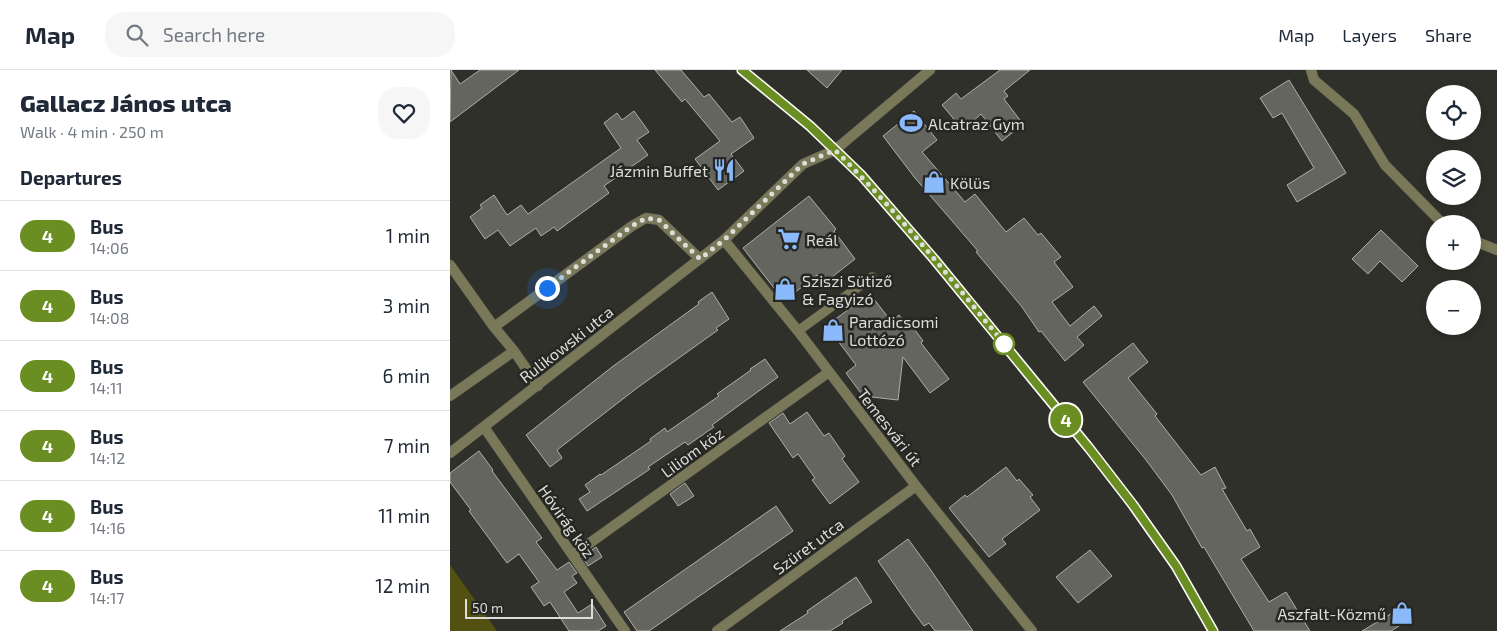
<!DOCTYPE html>
<meta charset="utf-8">
<style>
body{margin:0;font-family:"Exo 2",sans-serif;background:#f6f6f7;color:#1f2937;height:100vh;display:flex;flex-direction:column;font-size:19px;white-space:nowrap}
*{box-sizing:border-box;margin:0}
p{font-size:16px;color:#747a83}
.icon{flex:none;width:28px;height:28px;fill:none;stroke:currentColor;stroke-width:2;stroke-linecap:round;stroke-linejoin:round}
.map{position:relative;flex:1;overflow:hidden}
.side{display:flex;flex-direction:column;background:#fff;width:450px}
.side>*{flex:none}
.badge{padding:0 10px;border-radius:16px;font-size:18px;line-height:32px}
.buttons{position:absolute;left:976px;top:15px;display:grid;gap:10px}
.buttons a{display:grid;place-items:center;width:55px;height:55px;border-radius:50%;background:#fff;box-shadow:0 2px 8px #0003;font-size:25px}
.scale{position:absolute;left:15px;bottom:12px;width:128px;box-sizing:border-box;padding-left:5px;border:2px solid #ddddda;border-top:0;font-size:14px;line-height:18px;white-space:nowrap;color:#ddddda;-webkit-text-stroke:4px #262622;paint-order:stroke}
.you{position:absolute;width:25px;height:25px;margin:-12px;border:4px solid #fff;border-radius:50%;background:#1a73e8;box-shadow:0 0 0 8px #1a73e833}
.map>.badge{position:absolute;translate:-50% -50%;box-shadow:0 0 0 2px #fff}
h2{padding:0 20px;font-size:19px;line-height:45px}
.round{display:grid;place-items:center;flex:none;width:52px;height:52px;border-radius:20px;background:#f6f6f7}
.headline{display:flex;align-items:center;justify-content:space-between;height:85px;padding:0 20px}
h1{font-size:24px;font-weight:800;line-height:38px}
ul{padding:0;list-style:none}
li{display:flex;align-items:center;gap:15px;height:70px;padding:0 20px;border-top:1px solid #e0e1e3}
li div{flex:1}
li b{display:block;font-size:19px}
li em{font-style:normal}
li .badge{min-width:55px;font-weight:700;text-align:center}
header{display:flex;align-items:center;gap:30px;box-sizing:border-box;height:70px;padding:0 25px;background:#fff;border-bottom:1px solid #e0e1e3}
header strong{font-size:24px}
nav{display:flex;gap:28px;margin-inline-start:auto;font-size:18px}
.search{width:350px;height:45px;background:#f6f6f7;display:flex;align-items:center;gap:12px;box-sizing:border-box;padding:0 18px;border-radius:20px;color:#747a83;font-size:19px}
main{display:flex;flex:1;min-height:0}
.map>svg:first-child{display:block}
.green{fill:#535111}
.building{fill:#65655f;stroke:#afafa8}
.lines{fill:none;stroke-linecap:round;stroke-linejoin:round}
.service-casing{stroke:#4c4c47;stroke-width:10}
.minor-casing{stroke:#4c4c47;stroke-width:11}
.tertiary-casing{stroke:#4c4c47;stroke-width:11}
.service{stroke:#797858;stroke-width:9}
.minor{stroke:#797858;stroke-width:10}
.tertiary{stroke:#797858;stroke-width:10}
.line-casing{stroke:#fff;stroke-width:11}
.line{stroke:#6b8e23;stroke-width:8}
.walk{stroke:#ddddda;stroke-width:5;stroke-dasharray:0 9}
.stop-dot{fill:#fff;stroke:#6b8e23;stroke-width:2.5}
.labels{text-anchor:middle;dominant-baseline:central;stroke-width:5;stroke-linejoin:round;paint-order:stroke}
.poi-label{font-size:16px;fill:#ddddda;stroke:#262622;text-anchor:start}
.street-label{font-size:16px;fill:#ddddda;stroke:#262622}
</style>
<header>
<strong>Map</strong>
<div class="search"><svg class="icon" aria-label="search" viewBox="0 0 24 24"><circle cx="10" cy="10" r="6"/><path d="M15 15l6 6"/></svg>Search here</div>
<nav><a>Map</a><a>Layers</a><a>Share</a></nav>
</header>
<main>
<section class="side">
<div class="headline"><div><h1>Gallacz János utca</h1><p>Walk · 4 min · 250 m</p></div><a class="round"><svg class="icon" aria-label="heart" viewBox="0 0 24 24"><path d="M12 20l-8-8c-3-5 5-10 8-4 3-6 11-1 8 4z"/></svg></a></div>
<h2>Departures</h2>
<ul>
<li><span class="badge" style="background:#6b8e23;color:#fff">4</span><div><b>Bus</b><p>14:06</p></div><em>1 min</em></li>
<li><span class="badge" style="background:#6b8e23;color:#fff">4</span><div><b>Bus</b><p>14:08</p></div><em>3 min</em></li>
<li><span class="badge" style="background:#6b8e23;color:#fff">4</span><div><b>Bus</b><p>14:11</p></div><em>6 min</em></li>
<li><span class="badge" style="background:#6b8e23;color:#fff">4</span><div><b>Bus</b><p>14:12</p></div><em>7 min</em></li>
<li><span class="badge" style="background:#6b8e23;color:#fff">4</span><div><b>Bus</b><p>14:16</p></div><em>11 min</em></li>
<li><span class="badge" style="background:#6b8e23;color:#fff">4</span><div><b>Bus</b><p>14:17</p></div><em>12 min</em></li>
</ul>
</section>
<div class="map">
<svg width="1047" height="561" viewBox="0 0 1047 561">
<rect width="100%" height="100%" fill="#30302b"/>
<!-- green -->
<path class="green" d="M 0,495 L 47,561 L 0,561 Z"/>
<!-- building -->
<path class="building" d="M 1,0 L 10,14 L 30,0 L 69,0 L 0,52 Z
M 205,0 L 231,0 L 254,27 L 259,24 L 282,52 L 290,47 L 304,68 L 281,84 L 294,101 L 268,120 L 245,89 L 270,71 L 235,29 L 232,32 Z
M 357,0 L 392,0 L 377,18 Z
M 550,0 L 580,0 L 554,21 L 558,26 L 554,29 L 573,54 L 552,71 L 531,44 L 513,60 L 492,35 L 506,23 L 511,29 Z
M 839,10 L 896,103 L 847,132 L 837,115 L 864,98 L 832,43 L 823,48 L 810,28 Z
M 184,41 L 199,62 L 187,70 L 198,85 L 154,116 L 159,123 L 107,161 L 104,157 L 91,166 L 86,158 L 60,176 L 48,160 L 35,169 L 20,147 L 32,138 L 30,135 L 44,125 L 57,145 L 71,135 L 78,144 L 171,78 L 154,53 L 167,43 L 172,50 Z
M 464,41 L 487,70 L 472,82 L 515,132 L 525,124 L 556,162 L 574,148 L 588,165 L 591,163 L 611,187 L 604,192 L 623,217 L 602,232 L 620,256 L 644,236 L 652,246 L 627,267 L 634,275 L 615,291 L 591,261 L 589,262 L 572,237 L 526,182 L 528,181 L 465,108 L 433,66 Z
M 359,126 L 386,159 L 384,161 L 405,189 L 373,214 L 367,205 L 334,231 L 293,178 Z
M 931,160 L 968,196 L 952,212 L 930,191 L 918,204 L 902,189 Z
M 262,222 L 279,249 L 266,258 L 268,260 L 187,318 L 107,380 L 112,388 L 100,397 L 76,365 L 162,297 L 249,234 L 248,232 Z
M 420,224 L 441,251 L 449,245 L 457,255 L 460,253 L 473,271 L 471,273 L 499,309 L 480,323 L 453,287 L 448,330 L 413,326 L 396,303 L 406,295 L 385,267 L 381,270 L 373,258 Z
M 683,273 L 698,292 L 678,308 L 707,344 L 705,346 L 751,405 L 765,397 L 776,418 L 772,419 L 797,461 L 800,459 L 810,477 L 791,489 L 819,532 L 836,522 L 860,561 L 804,561 L 754,477 L 752,478 L 722,425 L 696,390 L 633,312 Z
M 315,289 L 328,307 L 262,355 L 264,357 L 238,375 L 235,372 L 198,397 L 200,399 L 137,441 L 129,429 L 140,422 L 135,415 L 150,404 L 151,405 L 201,371 L 200,369 L 215,358 L 217,362 L 269,326 L 267,324 L 301,300 L 300,299 Z
M 357,342 L 374,366 L 379,363 L 395,386 L 392,389 L 409,412 L 380,434 L 362,410 L 365,408 L 348,384 L 343,388 L 319,353 L 333,343 L 340,354 Z
M 29,381 L 43,400 L 42,401 L 92,468 L 86,472 L 107,500 L 119,492 L 127,503 L 122,506 L 127,513 L 114,522 L 128,543 L 142,534 L 156,556 L 148,561 L 119,561 L 100,532 L 94,536 L 81,517 L 89,512 L 69,484 L 57,493 L 19,441 L 21,440 L 0,412 L 0,403 Z
M 556,397 L 567,411 L 569,409 L 583,425 L 580,427 L 590,440 L 552,469 L 556,474 L 539,487 L 499,438 L 515,425 L 517,427 Z
M 235,413 L 244,426 L 228,436 L 220,424 Z
M 326,436 L 343,461 L 199,561 L 187,561 L 174,542 Z
M 458,469 L 480,499 L 523,561 L 485,561 L 479,553 L 474,556 L 465,544 L 428,491 Z
M 146,477 L 152,487 L 138,496 L 132,487 Z
M 640,480 L 662,506 L 628,533 L 606,507 Z
M 406,507 L 422,532 L 392,551 L 393,553 L 380,561 L 330,561 L 358,543 L 357,541 Z
M 949,539 L 957,551 L 941,561 L 912,561 Z"/>
<g class="lines">
<defs>
<path id="service" d="M 348,261 L 422,207"/>
<path id="minor" d="M 861,0 L 864,10 L 904,44 L 935,95 L 993,154
M 274,170 L 348,261 L 466,416 L 582,561
M 1022,170 L 1047,180
M 0,195 L 44,257 L 64,281 L 88,316
M 44,257 L 182,156 L 196,148 L 209,150 L 250,189
M 0,326 L 64,281
M 34,357 L 175,561
M 0,383 L 274,170 L 353,94 L 385,80 L 480,0
M 123,485 L 379,302
M 267,561 L 466,416"/>
<path id="tertiary" d="M 291,0 L 360,56 L 385,80 L 412,106 L 484,189 L 639,378 L 683,435 L 726,496 L 763,561"/>
</defs>
<!-- service casing -->
<use href="#service" class="service-casing"/>
<!-- minor casing -->
<use href="#minor" class="minor-casing"/>
<!-- tertiary casing -->
<use href="#tertiary" class="tertiary-casing"/>
<!-- service -->
<use href="#service" class="service"/>
<!-- minor -->
<use href="#minor" class="minor"/>
<!-- tertiary -->
<use href="#tertiary" class="tertiary"/>
</g>
<g class="lines">
<defs>
<path id="line" d="M 292,0 L 360,56 L 385,80 L 412,106 L 484,189 L 639,378 L 683,435 L 726,496 L 763,561"/>
</defs>
<!-- line casing -->
<use href="#line" class="line-casing"/>
<!-- line -->
<use href="#line" class="line"/>
<!-- walk -->
<path class="walk" d="M 97,218 L 182,156 L 196,148 L 209,150 L 250,189 L 274,170 L 353,94 L 385,80 C 447,141 501,209 556,276 L 554,274"/>
</g>
<!-- icons -->
<defs>
<symbol id="stadium-bare" viewBox="-9 -9 18 18"><path d="M0-5a6.5 5 0 1 0 0 10a6.5 5 0 1 0 0-10ZM-3.5-1.8h7v3.6h-7Z" fill="#8abafc" stroke="#262622" stroke-width="2.5" paint-order="stroke"/></symbol>
<symbol id="restaurant-bare" viewBox="-9 -9 18 18"><path d="M-5-6h1v4h1v-4h1v4h1v-4h1v5L-1.5 .5V6h-2V.5L-5-1ZM5-6V6H3V1.5H1.5Q1.5-4 5-6Z" fill="#8abafc" stroke="#262622" stroke-width="2.5" paint-order="stroke"/></symbol>
<symbol id="shop-bare" viewBox="-9 -9 18 18"><path d="M-5-2.5h2.3a2.7 3.5 0 0 1 5.4 0H5L5.5 6h-11ZM-1.5-2.5h3a1.5 2.3 0 0 0-3 0Z" fill="#8abafc" stroke="#262622" stroke-width="2.5" paint-order="stroke"/></symbol>
<symbol id="supermarket-bare" viewBox="-9 -9 18 18"><path d="M-6-5.5h2.5l.6 2H6L4.5 2H-2.5L-4.4-4H-6ZM-1.5 3.2a1.3 1.3 0 1 0 .1 0ZM3 3.2a1.3 1.3 0 1 0 .1 0Z" fill="#8abafc" stroke="#262622" stroke-width="2.5" paint-order="stroke"/></symbol>
</defs>
<g fill-rule="evenodd">
<use href="#stadium-bare" x="445" y="37" width="32" height="32"/>
<use href="#restaurant-bare" x="258" y="84" width="32" height="32"/>
<use href="#shop-bare" x="468" y="96" width="32" height="32"/>
<use href="#supermarket-bare" x="323" y="153" width="32" height="32"/>
<use href="#shop-bare" x="319" y="203" width="32" height="32"/>
<use href="#shop-bare" x="367" y="244" width="32" height="32"/>
<use href="#shop-bare" x="936" y="527" width="32" height="32"/>
</g>
<!-- markers -->
<circle class="stop-dot" cx="554" cy="274" r="10"/>
<g class="labels">
<!-- poi labels -->
<g class="poi-label">
<text x="478" y="53">Alcatraz Gym</text>
<text x="258" y="100" text-anchor="end">Jázmin Buffet</text>
<text x="500" y="112">Kölüs</text>
<text x="356" y="169">Reál</text>
<text x="352" y="210">Sziszi Sütiző<tspan x="352" dy="18">&amp; Fagyizó</tspan></text>
<text x="399" y="251">Paradicsomi<tspan x="399" dy="18">Lottózó</tspan></text>
<text x="936" y="543" text-anchor="end">Aszfalt-Közmű</text>
</g>
<!-- street labels -->
<g class="street-label">
<text transform="translate(116 274) rotate(-38)">Rulikowski utca</text>
<text transform="translate(440 357) rotate(52)">Temesvári út</text>
<text transform="translate(242 382) rotate(-36)">Liliom köz</text>
<text transform="translate(117 451) rotate(55)">Hóvirág köz</text>
<text transform="translate(358 476) rotate(-36)">Szüret utca</text>
</g>
</g>
</svg>
<div class="buttons">
<a><svg class="icon" aria-label="locate" viewBox="0 0 24 24"><circle cx="12" cy="12" r="6"/><path d="M12 2v4M12 18v4M2 12h4M18 12h4"/></svg></a>
<a><svg class="icon" aria-label="layers" viewBox="0 0 24 24"><path d="M12 4l9 5-9 5-9-5zM3 14l9 5 9-5"/></svg></a>
<a>+</a>
<a>−</a>
</div>
<div class="scale">50 m</div>
<div class="you" style="left:97px;top:218px"></div>
<b class="badge" style="left:616px;top:350px;background:#6b8e23;color:#fff">4</b>
</div>
</main>
